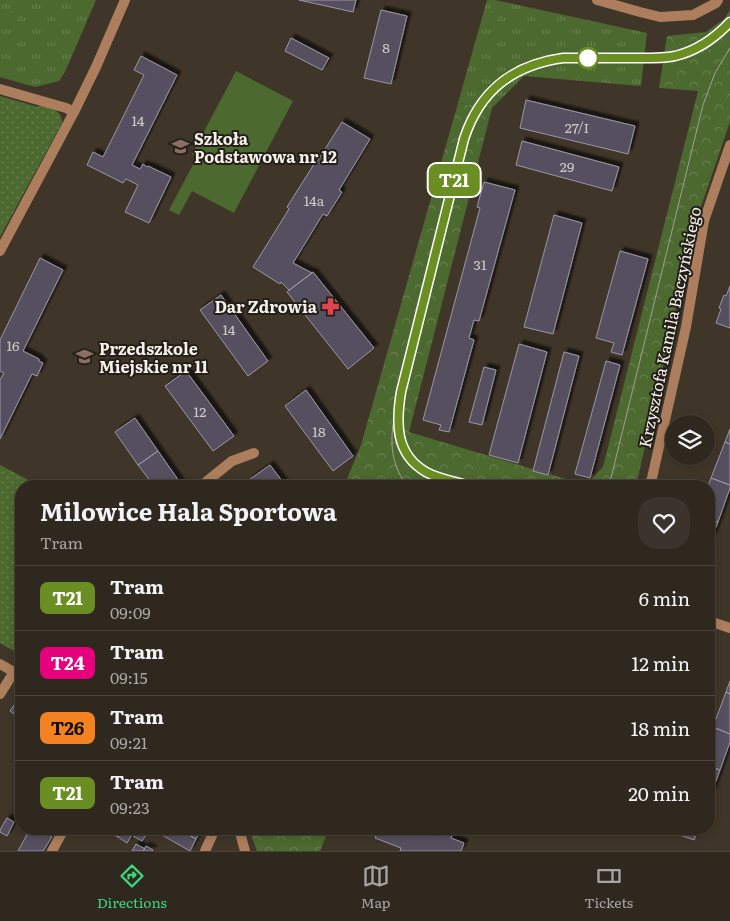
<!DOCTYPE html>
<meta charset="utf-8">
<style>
body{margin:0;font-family:Literata,serif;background:#3b342c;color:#f1f3f6;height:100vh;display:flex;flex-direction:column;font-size:19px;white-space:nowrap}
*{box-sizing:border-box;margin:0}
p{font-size:16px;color:#a7a6a4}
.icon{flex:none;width:28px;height:28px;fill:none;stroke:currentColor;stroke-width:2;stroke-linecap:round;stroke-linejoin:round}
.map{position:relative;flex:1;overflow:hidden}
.panel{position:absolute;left:15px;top:480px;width:700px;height:355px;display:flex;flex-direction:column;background:#2f281f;border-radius:20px;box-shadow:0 2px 8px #0003,0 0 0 1px #4a443d}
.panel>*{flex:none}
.badge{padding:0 10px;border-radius:8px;font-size:18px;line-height:32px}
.tools{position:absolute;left:665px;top:415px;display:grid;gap:10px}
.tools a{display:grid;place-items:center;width:50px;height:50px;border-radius:50%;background:#2f281f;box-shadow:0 2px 8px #0003,0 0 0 1px #4a443d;font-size:25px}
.map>.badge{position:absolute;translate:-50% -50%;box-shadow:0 0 0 2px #fff}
.round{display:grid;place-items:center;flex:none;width:52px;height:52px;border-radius:20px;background:#3b342c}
.overview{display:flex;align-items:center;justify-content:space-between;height:85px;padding:0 25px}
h1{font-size:24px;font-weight:700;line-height:38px}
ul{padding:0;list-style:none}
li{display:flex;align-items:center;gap:15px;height:65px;padding:0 25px;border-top:1px solid #4a443d}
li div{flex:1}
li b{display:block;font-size:19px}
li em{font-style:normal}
li .badge{min-width:55px;font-weight:700;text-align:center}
.tab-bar{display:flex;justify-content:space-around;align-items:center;height:70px;border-top:1px solid #4a443d;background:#2f281f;font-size:14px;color:#a7a6a4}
.tab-bar a{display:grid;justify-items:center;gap:2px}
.tab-bar .selected{color:#3dd77e}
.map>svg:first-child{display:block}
.grass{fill:url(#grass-tufts)}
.forest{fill:url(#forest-crowns)}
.park{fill:url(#park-dots)}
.pitch{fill:#4c692f}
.building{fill:#55505f;stroke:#9b96a6;filter:url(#shadow)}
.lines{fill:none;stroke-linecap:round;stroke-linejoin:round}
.minor{stroke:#ac7e5d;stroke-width:10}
.tertiary{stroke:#ac7e5d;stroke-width:10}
.tram{stroke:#a59e94;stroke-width:1}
.line-casing{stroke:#fff;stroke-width:11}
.line{stroke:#6b8e23;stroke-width:8}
.stop-dot{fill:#fff;stroke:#6b8e23;stroke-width:2.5}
.labels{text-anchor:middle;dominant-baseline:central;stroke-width:4;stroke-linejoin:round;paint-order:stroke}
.number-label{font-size:14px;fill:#cec9c6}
.poi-label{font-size:16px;font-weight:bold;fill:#f7f1e9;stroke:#221e18;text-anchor:start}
.street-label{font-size:16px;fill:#f7f1e9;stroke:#221e18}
</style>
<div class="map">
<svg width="730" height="851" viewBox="0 0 730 851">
<defs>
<pattern id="grass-tufts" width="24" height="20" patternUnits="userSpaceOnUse" patternTransform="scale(1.25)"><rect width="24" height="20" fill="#4c692f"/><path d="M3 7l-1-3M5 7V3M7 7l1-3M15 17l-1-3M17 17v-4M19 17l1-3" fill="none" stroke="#677f4d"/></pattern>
<pattern id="forest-crowns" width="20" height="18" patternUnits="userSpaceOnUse" patternTransform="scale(1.25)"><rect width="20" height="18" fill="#4c692f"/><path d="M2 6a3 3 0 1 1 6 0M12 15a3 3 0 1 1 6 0" fill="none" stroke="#677f4d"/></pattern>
<pattern id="park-dots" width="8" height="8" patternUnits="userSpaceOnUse" patternTransform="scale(1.25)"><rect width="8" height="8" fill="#4c692f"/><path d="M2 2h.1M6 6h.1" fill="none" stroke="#677f4d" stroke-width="1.8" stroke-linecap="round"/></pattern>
<filter id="shadow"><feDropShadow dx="4" dy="-4" stdDeviation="1" flood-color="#0009"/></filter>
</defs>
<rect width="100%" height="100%" fill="#3f3629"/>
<!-- grass -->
<path class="grass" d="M 0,0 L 96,0 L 65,72 L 59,81 L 35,87 L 0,77 Z
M 487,0 L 495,0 L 647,33 L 641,86 L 524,76 L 492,108 L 458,103 Z"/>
<!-- forest -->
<path class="forest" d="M 730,10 L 730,122 L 695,224 L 636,486 L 344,486 L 361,445 L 458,103 L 492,108 L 409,432 L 586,485 L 603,467 L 698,91 L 659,88 L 667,36 L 706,32 L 724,19 Z
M 249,829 L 329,829 L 320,851 L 257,851 Z"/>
<!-- park -->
<path class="park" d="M 0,96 L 38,107 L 40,104 C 50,108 63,110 62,123 L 0,237 Z
M 0,465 L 40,486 L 21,486 L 21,655 L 0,643 Z"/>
<!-- pitch -->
<path class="pitch" d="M 236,71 L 293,101 L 234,213 L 192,191 L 179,215 L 169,210 L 197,157 L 192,154 Z"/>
<!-- building -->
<path class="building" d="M 299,0 L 356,0 L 353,12 Z
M 381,10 L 407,16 L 391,84 L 364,78 Z
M 291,38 L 329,58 L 322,70 L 285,51 Z
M 141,56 L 177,75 L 132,165 L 140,169 L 143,164 L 147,167 L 148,166 L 171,177 L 149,223 L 125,212 L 138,185 L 126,179 L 123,183 L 87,165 L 93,152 L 103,157 L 144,75 L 134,70 Z
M 526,100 L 635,126 L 628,154 L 520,128 Z
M 342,122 L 370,139 L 339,190 L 342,192 L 327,216 L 323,214 L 293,263 L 312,273 L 289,290 L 281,282 L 280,284 L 253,267 L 289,209 L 287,207 L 316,161 L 317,162 Z
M 522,141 L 619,167 L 612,191 L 516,165 Z
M 484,182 L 515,190 L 479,321 L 474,320 L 469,338 L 474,340 L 449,432 L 439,430 L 441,425 L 423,420 L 480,208 L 477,207 Z
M 554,215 L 582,223 L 553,334 L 524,327 Z
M 620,251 L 648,259 L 622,355 L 611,352 L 614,343 L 596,338 Z
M 40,258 L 63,270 L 23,351 L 39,359 L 39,361 L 43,363 L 37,376 L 32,374 L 0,439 L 0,380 L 4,373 L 0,371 L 0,340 Z
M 313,272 L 374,348 L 348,369 L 287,292 Z
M 730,286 L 730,328 L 716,323 L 721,309 L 719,308 L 724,295 L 726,296 Z
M 221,295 L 268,361 L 248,376 L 200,310 Z
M 519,344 L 547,352 L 518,463 L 489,455 Z
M 564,352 L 579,356 L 548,475 L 533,471 Z
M 606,361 L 620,365 L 590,478 L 575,474 Z
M 484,367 L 496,370 L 482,425 L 469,422 Z
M 186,371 L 234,436 L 213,451 L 165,386 Z
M 306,390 L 353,456 L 333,471 L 285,406 Z
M 135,418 L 158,451 L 138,465 L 115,432 Z
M 730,429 L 730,444 L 725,442 Z
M 725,442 L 730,444 L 730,485 L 711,478 Z
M 158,451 L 181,484 L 178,486 L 154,486 L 138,465 Z
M 270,465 L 286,486 L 254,486 L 249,480 Z
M 711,478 L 730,485 L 730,488 L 718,522 L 709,518 L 709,486 L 708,486 Z
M 709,518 L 718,522 L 709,545 Z
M 730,681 L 730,694 L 726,692 Z
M 726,692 L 730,694 L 730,734 L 713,727 Z
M 21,695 L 21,719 L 10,711 Z
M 713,727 L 730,734 L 730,742 L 720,770 L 709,766 L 709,738 Z
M 709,766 L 720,770 L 709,800 Z
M 7,818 L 14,822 L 7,836 L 0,832 L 0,830 Z
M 30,829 L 38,829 L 52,837 L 43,851 L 18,851 Z
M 102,829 L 122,829 L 118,837 Z
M 122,829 L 125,829 L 133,833 L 127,843 L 118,837 Z
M 165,829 L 178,829 L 196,839 L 190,851 L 162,835 Z
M 178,829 L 202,829 L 196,839 Z
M 379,829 L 417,829 L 423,831 L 424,829 L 431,832 L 430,834 L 436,836 L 437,833 L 444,835 L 444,834 L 452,836 L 451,838 L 464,843 L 461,851 L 400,851 L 401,848 L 375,838 Z
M 675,829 L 698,829 L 694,840 L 674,833 Z
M 137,830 L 146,835 L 142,841 L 133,836 Z
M 136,844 L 145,849 L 143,851 L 132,851 Z
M 146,846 L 153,850 L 152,851 L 143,851 Z"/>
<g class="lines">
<!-- minor -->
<path class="minor" d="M 0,89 L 66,108 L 74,112
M 201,486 L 232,461 L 254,453
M 649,486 L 652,478 L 686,327 L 704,221 L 730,145
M 709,621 L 730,628
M 0,664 L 21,676
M 0,694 L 14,672
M 239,829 L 245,851
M 52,851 L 64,829
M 205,851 L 215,829"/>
<!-- tertiary -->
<path class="tertiary" d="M 597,0 L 640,12 L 660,17 L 693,15 L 716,3 L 718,0
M 0,251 L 74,112 L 96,67 L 125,0"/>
<!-- tram -->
<path class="tram" d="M 398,422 C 399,471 432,475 471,486
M 407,486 C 393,467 390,448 393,425 L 464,139 C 479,93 513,64 561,59 C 580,57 599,58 618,58 C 637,58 657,60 675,56 C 696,51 715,37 730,22
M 609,486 L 703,105 L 715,73 L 730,48"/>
</g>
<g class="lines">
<defs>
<path id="line" d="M 471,486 C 457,482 438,479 426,472 C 395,454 396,423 401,392 L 464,139 C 480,90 513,65 563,58 C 584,58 604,58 625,58 C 641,58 659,59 675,56 C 696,51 715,38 730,22"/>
</defs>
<!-- line casing -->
<use href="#line" class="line-casing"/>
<!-- line -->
<use href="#line" class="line"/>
</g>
<!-- icons -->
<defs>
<symbol id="school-bare" viewBox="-9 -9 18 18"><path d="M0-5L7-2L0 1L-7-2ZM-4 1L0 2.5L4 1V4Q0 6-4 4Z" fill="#8d6e63" stroke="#221e18" stroke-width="2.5" paint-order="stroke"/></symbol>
<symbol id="pharmacy-bare" viewBox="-9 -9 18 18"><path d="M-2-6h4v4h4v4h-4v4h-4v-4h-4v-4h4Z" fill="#e0444e" stroke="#221e18" stroke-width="2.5" paint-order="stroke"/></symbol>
</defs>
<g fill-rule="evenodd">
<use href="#school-bare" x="168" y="134" width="25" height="25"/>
<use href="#pharmacy-bare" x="318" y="294" width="25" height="25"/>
<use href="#school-bare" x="72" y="344" width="25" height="25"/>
</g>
<!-- markers -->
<circle class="stop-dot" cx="588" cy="58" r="10"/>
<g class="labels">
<!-- number labels -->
<g class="number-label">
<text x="386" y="47">8</text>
<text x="138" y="120">14</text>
<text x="577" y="127">27/I</text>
<text x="567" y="166">29</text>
<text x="314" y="200">14a</text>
<text x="480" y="264">31</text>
<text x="229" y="329">14</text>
<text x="13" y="345">16</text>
<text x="200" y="411">12</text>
<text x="319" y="431">18</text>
</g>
<!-- poi labels -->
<g class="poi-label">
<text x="194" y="138">Szkoła<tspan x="194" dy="18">Podstawowa nr 12</tspan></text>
<text x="317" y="306" text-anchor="end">Dar Zdrowia</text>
<text x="99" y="348">Przedszkole<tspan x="99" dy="18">Miejskie nr 11</tspan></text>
</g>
<!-- street labels -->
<g class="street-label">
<text transform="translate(669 327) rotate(-78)">Krzysztofa Kamila Baczyńskiego</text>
</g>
</g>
</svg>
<div class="tools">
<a><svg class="icon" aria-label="layers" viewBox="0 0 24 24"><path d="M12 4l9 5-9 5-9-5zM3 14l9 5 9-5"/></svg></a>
</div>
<b class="badge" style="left:454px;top:180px;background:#6b8e23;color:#fff">T21</b>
<section class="panel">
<div class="overview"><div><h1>Milowice Hala Sportowa</h1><p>Tram</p></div><a class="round"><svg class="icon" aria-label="heart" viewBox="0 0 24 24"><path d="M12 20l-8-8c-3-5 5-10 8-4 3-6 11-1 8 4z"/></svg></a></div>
<ul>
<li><span class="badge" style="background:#6b8e23;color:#fff">T21</span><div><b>Tram</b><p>09:09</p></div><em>6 min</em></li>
<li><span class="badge" style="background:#e6007e;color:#fff">T24</span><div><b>Tram</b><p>09:15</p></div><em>12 min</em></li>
<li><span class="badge" style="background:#f58220;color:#111">T26</span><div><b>Tram</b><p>09:21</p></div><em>18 min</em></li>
<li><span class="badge" style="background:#6b8e23;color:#fff">T21</span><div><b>Tram</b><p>09:23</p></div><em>20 min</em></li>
</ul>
</section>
</div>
<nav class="tab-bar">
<a class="selected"><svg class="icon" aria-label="directions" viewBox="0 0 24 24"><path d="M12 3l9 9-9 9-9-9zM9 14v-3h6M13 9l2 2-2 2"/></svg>Directions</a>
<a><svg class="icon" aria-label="map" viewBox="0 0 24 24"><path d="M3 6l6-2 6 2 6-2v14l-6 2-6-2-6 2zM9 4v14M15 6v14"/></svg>Map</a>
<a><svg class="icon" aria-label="tickets" viewBox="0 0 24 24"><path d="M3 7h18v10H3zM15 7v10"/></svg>Tickets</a>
</nav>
